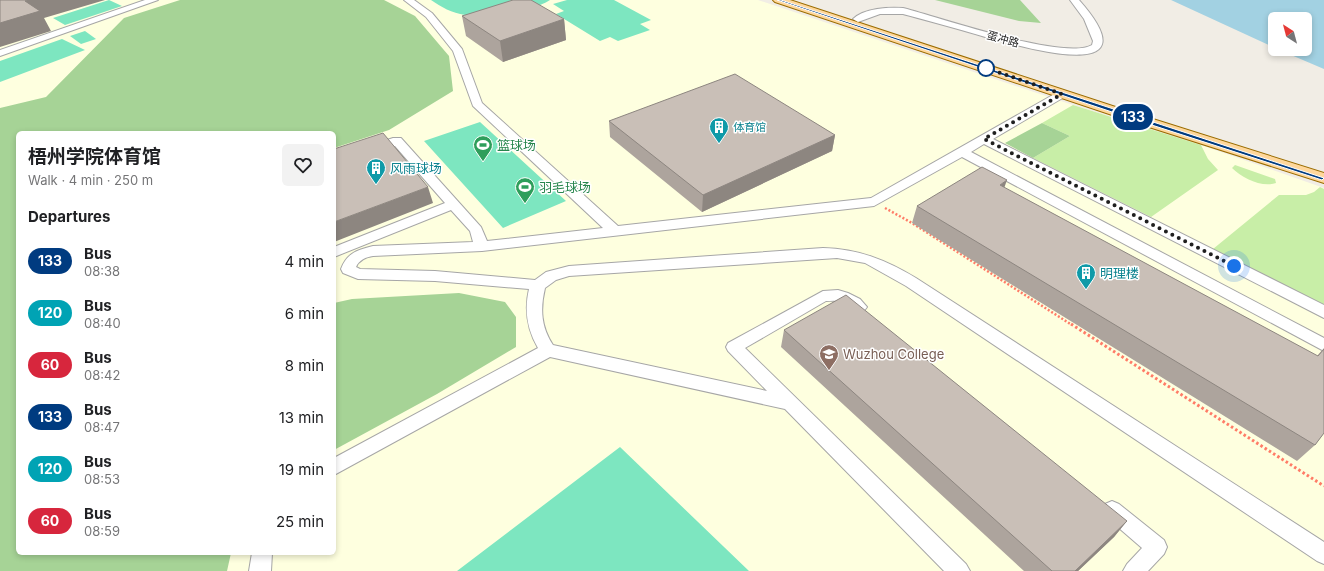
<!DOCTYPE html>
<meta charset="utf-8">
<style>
body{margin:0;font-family:Inter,"Noto Sans SC",sans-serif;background:#f2f2f2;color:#202124;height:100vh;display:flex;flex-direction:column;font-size:15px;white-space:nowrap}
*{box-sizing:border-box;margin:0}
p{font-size:13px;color:#757577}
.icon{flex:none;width:22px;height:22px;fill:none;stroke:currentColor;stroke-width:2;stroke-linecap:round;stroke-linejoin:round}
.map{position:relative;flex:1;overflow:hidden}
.side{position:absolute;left:16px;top:131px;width:320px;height:424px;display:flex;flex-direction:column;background:#fff;border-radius:6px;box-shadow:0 2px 6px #0003}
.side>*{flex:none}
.badge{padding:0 8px;border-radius:13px;font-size:14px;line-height:26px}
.needle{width:26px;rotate:324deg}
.tools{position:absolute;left:1268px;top:12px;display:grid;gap:8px}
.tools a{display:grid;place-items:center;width:44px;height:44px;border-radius:6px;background:#fff;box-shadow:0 2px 6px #0003;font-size:20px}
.you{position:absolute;width:20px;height:20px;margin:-10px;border:3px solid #fff;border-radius:50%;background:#1a73e8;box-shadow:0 0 0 6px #1a73e833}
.map>.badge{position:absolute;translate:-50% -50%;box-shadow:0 0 0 2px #fff}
h2{padding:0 12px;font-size:15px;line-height:36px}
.round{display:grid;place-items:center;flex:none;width:42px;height:42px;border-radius:6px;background:#f2f2f2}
.summary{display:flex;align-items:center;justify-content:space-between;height:68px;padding:0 12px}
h1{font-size:19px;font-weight:700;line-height:30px}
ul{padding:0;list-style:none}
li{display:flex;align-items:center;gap:12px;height:52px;padding:0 12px}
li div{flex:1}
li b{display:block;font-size:15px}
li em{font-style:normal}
li .badge{min-width:44px;font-weight:700;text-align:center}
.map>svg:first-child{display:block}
.education{fill:#feffdf;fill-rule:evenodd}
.grass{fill:#c8eea7}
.forest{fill:#a6d396}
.pitch{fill:#7de6c0}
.water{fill:#a2d1e2}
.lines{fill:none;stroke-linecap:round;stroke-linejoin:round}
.minor-casing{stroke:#a6a6a6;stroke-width:2}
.major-casing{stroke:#9a6c00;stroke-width:2}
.path-far1{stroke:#ff7c67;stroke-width:2.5;stroke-dasharray:2 2;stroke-linecap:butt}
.path{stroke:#ff7c67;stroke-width:3;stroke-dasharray:2.5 2.5;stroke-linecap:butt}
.minor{fill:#fff;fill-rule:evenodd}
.major{fill:#ffd79b;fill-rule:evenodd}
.wall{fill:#ada49d}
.shaded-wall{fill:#8d8680}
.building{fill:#c9bfb7;stroke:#8d8680}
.line{fill:#003b80;stroke:#fff}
.walk{stroke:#1f1f1f;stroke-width:4;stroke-dasharray:0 7.2}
.stop-dot{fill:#fff;stroke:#003b80;stroke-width:2}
.labels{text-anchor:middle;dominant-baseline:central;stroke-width:3;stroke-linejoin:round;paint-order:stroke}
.far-street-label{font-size:11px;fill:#1f1f1f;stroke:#fff}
.far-culture-label{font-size:11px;fill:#0d838f;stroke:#fff;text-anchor:start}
.leisure-label{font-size:13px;fill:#27864d;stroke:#fff;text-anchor:start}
.culture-label{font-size:13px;fill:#0d838f;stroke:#fff;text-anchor:start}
.education-label{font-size:13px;fill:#785e54;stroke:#fff;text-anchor:start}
</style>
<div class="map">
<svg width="1324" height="571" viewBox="0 0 1324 571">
<rect width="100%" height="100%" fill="#f1ede5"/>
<!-- education -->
<path class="education" d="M 0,0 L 758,0 L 1073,105 L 1201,145 L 1324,188 L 1324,571 L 0,571 ZM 18,133 L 334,133 L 334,553 L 18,553 Z"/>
<!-- grass -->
<path class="grass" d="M 1073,105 L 1201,145 L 1208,159 L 1218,170 L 1151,217 L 1033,158 L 1070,136 L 1042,123 Z
M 1235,165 L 1275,179 L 1276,183 C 1262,188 1242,178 1232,168 Z
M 1320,187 L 1324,189 L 1324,305 L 1213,249 L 1279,195 L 1306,195 L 1314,192 Z"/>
<!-- forest -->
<path class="forest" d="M 180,0 L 384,0 L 415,16 L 449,56 L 453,91 L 389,130 L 334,148 L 334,133 L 18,133 L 18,553 L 231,553 L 227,571 L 0,571 L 0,108 L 46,97 L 124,18 Z
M 935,0 L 1020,0 L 1041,23 L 1019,21 Z
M 1042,123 L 1070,136 L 1033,158 L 1005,143 Z
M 459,293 L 505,302 L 516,317 L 516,347 L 437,394 L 334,450 L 334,303 L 352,299 Z"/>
<!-- pitch -->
<path class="pitch" d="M 109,0 L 122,6 L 65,25 L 53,18 Z
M 431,0 L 550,0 C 529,13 489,19 465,15 C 452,13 441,7 431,0 Z
M 567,0 L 614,0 L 651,20 L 640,24 L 650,30 L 618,41 L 610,37 L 600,41 L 556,14 L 564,11 L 553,4 Z
M 85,31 L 96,39 L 81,44 L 70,36 Z
M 62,39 L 85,50 L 0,82 L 0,61 Z
M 480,122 L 566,201 L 503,228 L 424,141 Z
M 620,447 L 749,571 L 457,571 Z"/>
<!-- water -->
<path class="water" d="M 1171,0 L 1324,0 L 1324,69 L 1277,49 L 1305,49 L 1305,19 L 1275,19 L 1275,48 Z"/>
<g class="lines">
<defs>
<path id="minor" d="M 145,0 L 158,0 L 0,56 L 0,50 Z
M 404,0 L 414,0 L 432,13 L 462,49 L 482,103 L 618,226 L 871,198 L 1058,92 L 1066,92 L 1067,94 L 1066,96 L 993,139 L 1324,305 L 1324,318 L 984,144 L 971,152 L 1324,338 L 1324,351 L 962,157 L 874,206 L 482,251 L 373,256 C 366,257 359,260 356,267 L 360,269 L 435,271 L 535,280 L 546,272 L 569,266 L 823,248 C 859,249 886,260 916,278 L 1324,542 L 1324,564 L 1317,561 L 906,286 L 865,263 L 837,258 L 569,276 L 556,280 L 545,288 C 540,309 541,327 553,345 L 767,391 L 728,351 L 726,347 L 728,343 L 823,291 L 838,290 L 848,293 L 860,299 L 867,307 L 864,311 C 853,314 850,305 840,302 C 836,300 831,301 826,301 L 745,348 L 966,564 L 970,571 L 944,571 L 785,409 L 550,357 L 334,475 L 334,458 L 538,348 C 527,329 524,311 529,289 L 435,281 L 358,279 L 343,273 L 341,269 C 347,253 357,250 373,246 L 473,242 L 470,231 L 451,210 L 334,257 L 334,247 L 445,203 L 395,146 L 334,166 L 334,158 L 393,138 L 401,138 L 481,227 L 487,241 L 603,228 L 473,106 L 453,51 L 426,17 Z
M 1070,0 L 1079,0 C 1157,88 1020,46 982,36 C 956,28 929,21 903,14 L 880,14 L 858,22 L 853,19 C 864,8 889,7 903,8 C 939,17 1064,61 1092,45 L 1093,41 L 1084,19 Z
M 1112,501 L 1119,504 L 1164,540 L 1167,547 L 1164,554 L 1148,571 L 1123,571 L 1127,564 L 1142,548 L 1105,516 L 1102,510 L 1105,504 Z
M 252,553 L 272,553 L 271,571 L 249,571 Z"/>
<path id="major" d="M 773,0 L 790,0 L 1137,114 L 1324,173 L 1324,183 L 1127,120 L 775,2 Z"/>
</defs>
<!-- minor casing -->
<use href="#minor" class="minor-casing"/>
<!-- major casing -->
<use href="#major" class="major-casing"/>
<!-- path-far1 -->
<path class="path-far1" d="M 885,208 L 912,223 L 1072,325"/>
<!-- path -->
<path class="path" d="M 1071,324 L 1324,486"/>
<!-- minor -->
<use href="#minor" class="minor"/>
<!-- major -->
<use href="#major" class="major"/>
</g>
<!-- wall -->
<path class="wall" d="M 462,16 L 564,19 L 566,40 L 503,62 L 466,36 Z
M 609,121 L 835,135 L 832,151 L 702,212 L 610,137 Z
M 1004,188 L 1317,356 L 1324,348 L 1324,433 L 1315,445 L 1297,461 L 912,223 L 917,206 Z
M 784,330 L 1127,521 L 1114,537 L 1078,571 L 1024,571 L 781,347 Z"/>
<!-- shaded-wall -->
<path class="shaded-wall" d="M 27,0 L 105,0 L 44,18 L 51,31 L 0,47 L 0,23 L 25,1 Z
M 564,19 L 566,40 L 503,62 L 500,41 Z
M 835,135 L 832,151 L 702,212 L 703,195 Z
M 1007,180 L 1001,197 L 1000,185 Z
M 428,187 L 433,203 L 334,242 L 334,222 Z
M 1127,521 L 1114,537 L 1078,571 L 1075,571 Z"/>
<!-- building -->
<path class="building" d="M 0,0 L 27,0 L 25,1 L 40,11 L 0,23 Z
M 513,0 L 531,0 L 564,19 L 500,41 L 462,16 Z
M 735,74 L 835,135 L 703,195 L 609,121 Z
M 383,133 L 428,187 L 334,222 L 334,149 Z
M 982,167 L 1007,180 L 1000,185 L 1318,356 L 1324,349 L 1324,433 L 1315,445 L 917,206 Z
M 846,295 L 1127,521 L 1075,571 L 1052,571 L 784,330 Z"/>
<!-- line -->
<path class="line" d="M 777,0 L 781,0 L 1324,178 L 1322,180 L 1130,118 Z"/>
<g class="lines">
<!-- walk -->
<path class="walk" d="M 986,68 L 1062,94 L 984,139 L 1234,266"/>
</g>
<!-- icons -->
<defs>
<symbol id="building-pin" viewBox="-11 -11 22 30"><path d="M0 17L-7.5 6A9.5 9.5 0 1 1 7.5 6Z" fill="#0f9aa8" stroke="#fff"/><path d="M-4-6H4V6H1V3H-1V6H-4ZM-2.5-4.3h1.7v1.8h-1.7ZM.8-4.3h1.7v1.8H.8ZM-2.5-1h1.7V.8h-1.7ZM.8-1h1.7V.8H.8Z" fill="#fff"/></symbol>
<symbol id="stadium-pin" viewBox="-11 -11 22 30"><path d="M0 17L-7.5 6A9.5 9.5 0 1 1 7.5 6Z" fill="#2e9e5b" stroke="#fff"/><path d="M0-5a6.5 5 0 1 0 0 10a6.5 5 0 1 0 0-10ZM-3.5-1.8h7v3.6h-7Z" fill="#fff"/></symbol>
<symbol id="university-pin" viewBox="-11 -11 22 30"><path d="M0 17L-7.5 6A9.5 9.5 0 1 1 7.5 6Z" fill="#8d6e63" stroke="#fff"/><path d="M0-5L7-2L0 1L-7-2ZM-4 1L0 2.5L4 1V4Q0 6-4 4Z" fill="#fff"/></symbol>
</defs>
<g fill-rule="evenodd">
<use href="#building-pin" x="708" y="116" width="22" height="30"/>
<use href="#stadium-pin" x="472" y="134" width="22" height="30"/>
<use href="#building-pin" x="365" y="157" width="22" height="30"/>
<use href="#stadium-pin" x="514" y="176" width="22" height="30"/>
<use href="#building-pin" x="1075" y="262" width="22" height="30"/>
<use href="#university-pin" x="818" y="343" width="22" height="30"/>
</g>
<!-- markers -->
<circle class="stop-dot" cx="986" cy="68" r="8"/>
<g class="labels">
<!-- far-street labels -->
<g class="far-street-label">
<text transform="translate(1003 39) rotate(15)">蛋冲路</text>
</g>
<!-- far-culture labels -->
<g class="far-culture-label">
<text x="733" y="127">体育馆</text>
</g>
<!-- leisure labels -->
<g class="leisure-label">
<text x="497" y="145">篮球场</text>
<text x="539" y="187">羽毛球场</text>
</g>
<!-- culture labels -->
<g class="culture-label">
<text x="390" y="168">风雨球场</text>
<text x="1100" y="273">明理楼</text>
</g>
<!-- education labels -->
<g class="education-label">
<text x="843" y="354">Wuzhou College</text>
</g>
</g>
</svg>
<div class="tools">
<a><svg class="needle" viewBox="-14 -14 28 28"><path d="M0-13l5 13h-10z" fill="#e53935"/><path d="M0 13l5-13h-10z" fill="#757577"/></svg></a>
</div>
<div class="you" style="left:1234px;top:266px"></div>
<b class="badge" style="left:1133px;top:117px;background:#003b80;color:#fff">133</b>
<section class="side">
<div class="summary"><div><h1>梧州学院体育馆</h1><p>Walk · 4 min · 250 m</p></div><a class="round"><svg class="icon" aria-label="heart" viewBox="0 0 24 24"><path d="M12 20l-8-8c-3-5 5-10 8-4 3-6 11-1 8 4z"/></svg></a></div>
<h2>Departures</h2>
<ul>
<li><span class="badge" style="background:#003b80;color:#fff">133</span><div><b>Bus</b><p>08:38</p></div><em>4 min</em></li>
<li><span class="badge" style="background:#00a3b4;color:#fff">120</span><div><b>Bus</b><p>08:40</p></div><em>6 min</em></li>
<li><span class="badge" style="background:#d7263d;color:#fff">60</span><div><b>Bus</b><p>08:42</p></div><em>8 min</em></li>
<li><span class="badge" style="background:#003b80;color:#fff">133</span><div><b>Bus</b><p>08:47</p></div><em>13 min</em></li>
<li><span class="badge" style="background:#00a3b4;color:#fff">120</span><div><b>Bus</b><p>08:53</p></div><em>19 min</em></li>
<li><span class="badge" style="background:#d7263d;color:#fff">60</span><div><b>Bus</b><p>08:59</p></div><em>25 min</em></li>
</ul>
</section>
</div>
